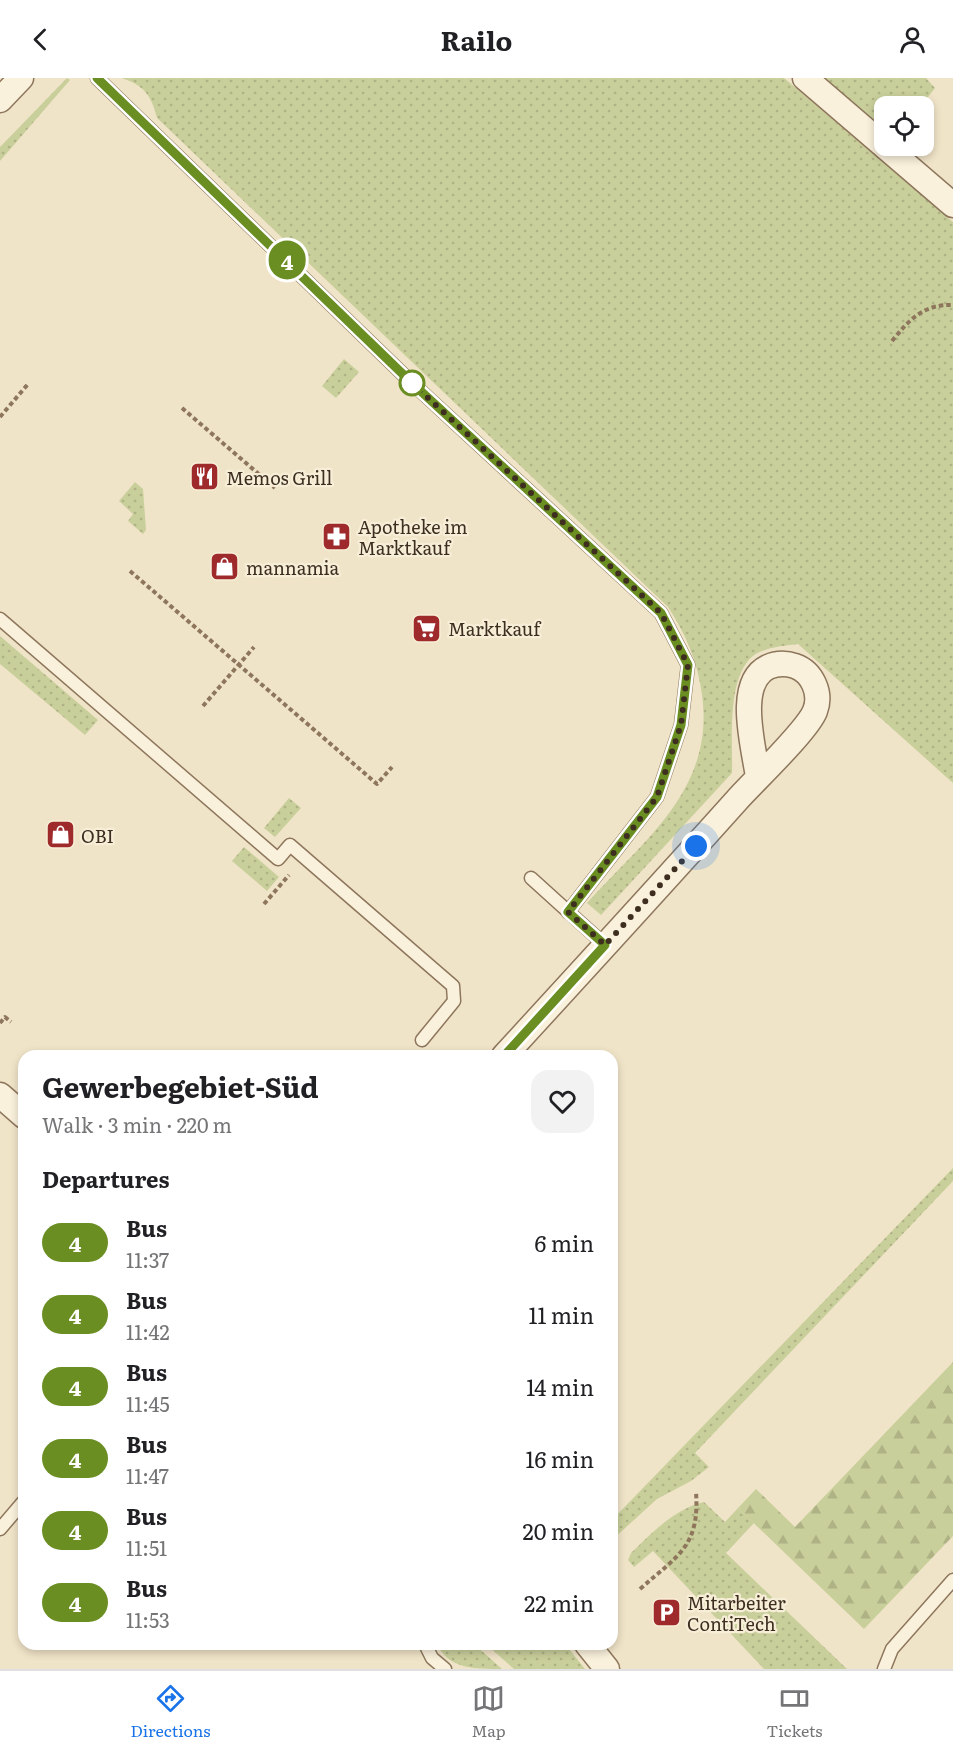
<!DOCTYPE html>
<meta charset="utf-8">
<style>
body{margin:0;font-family:Literata,serif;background:#f2f2f2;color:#202124;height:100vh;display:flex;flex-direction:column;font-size:22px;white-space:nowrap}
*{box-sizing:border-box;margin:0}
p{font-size:20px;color:#757577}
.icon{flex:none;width:33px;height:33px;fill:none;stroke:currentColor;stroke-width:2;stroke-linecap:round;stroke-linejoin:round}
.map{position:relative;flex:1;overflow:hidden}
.side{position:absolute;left:18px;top:972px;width:600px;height:600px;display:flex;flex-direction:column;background:#fff;border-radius:18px;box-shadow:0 3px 9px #0003}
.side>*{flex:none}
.badge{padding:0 12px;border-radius:20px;font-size:21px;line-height:39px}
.tools{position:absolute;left:874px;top:18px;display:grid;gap:12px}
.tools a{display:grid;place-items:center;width:60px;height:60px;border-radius:12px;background:#fff;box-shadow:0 3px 9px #0003;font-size:30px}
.you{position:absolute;width:30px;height:30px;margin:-15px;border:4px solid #fff;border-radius:50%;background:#1a73e8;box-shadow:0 0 0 9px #1a73e833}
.map>.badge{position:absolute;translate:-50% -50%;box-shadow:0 0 0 3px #fff}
h2{padding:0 24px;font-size:22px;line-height:54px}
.round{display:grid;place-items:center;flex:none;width:63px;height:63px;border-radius:18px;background:#f2f2f2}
.overview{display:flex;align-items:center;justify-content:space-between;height:102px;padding:0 24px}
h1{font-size:28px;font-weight:700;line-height:45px}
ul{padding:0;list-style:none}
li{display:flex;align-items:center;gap:18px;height:72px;padding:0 24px}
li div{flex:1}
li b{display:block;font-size:22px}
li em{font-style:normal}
li .badge{min-width:66px;font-weight:700;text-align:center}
header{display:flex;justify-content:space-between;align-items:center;height:78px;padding:0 24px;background:#fff;font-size:27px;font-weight:700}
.dock{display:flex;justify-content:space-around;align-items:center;height:84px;border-top:2px solid #e0e0e0;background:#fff;font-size:16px;color:#757577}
.dock a{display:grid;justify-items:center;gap:3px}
.dock .current{color:#1a73e8}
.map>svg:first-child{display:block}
.grass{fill:url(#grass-dots)}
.forest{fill:url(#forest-firs)}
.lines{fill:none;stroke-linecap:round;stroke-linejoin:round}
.lane-casing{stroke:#8d765c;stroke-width:15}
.street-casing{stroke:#8d765c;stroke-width:27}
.path{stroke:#8d765c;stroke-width:4;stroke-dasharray:4.5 3;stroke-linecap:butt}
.lane{stroke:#faf1dc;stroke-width:12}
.street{stroke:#faf1dc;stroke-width:24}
.line-casing{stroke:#fff;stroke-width:14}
.line{stroke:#6b8e23;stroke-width:9}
.walk{stroke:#3d2e20;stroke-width:6;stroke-dasharray:0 10.8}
.stop-dot{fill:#fff;stroke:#6b8e23;stroke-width:3}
.labels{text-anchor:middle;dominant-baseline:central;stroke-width:4.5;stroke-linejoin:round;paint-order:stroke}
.poi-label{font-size:18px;fill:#3d2e20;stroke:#f7eed8;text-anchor:start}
</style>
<header><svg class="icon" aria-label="back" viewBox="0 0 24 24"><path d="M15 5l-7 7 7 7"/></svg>Railo<svg class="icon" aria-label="person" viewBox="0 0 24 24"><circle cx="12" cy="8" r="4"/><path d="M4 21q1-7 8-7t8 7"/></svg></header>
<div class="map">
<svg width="953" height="1591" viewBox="0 0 953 1591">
<defs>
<pattern id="grass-dots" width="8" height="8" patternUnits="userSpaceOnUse" patternTransform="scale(1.5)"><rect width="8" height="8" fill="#c9cf9b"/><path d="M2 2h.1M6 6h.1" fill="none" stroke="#aeb285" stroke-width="1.8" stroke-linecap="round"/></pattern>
<pattern id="forest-firs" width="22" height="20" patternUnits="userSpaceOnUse" patternTransform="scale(1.5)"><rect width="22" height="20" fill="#c9cf9b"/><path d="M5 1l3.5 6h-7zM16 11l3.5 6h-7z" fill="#aeb285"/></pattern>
</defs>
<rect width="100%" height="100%" fill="#f0e4c8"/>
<!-- grass -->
<path class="grass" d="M 67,0 L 70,2 L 0,83 L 0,69 Z
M 121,0 L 784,0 L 953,144 L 953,705 L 798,566 C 784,568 764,569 753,578 C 726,600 733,664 732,695 L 601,837 L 587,825 C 645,761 715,711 702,617 C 698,585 686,556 668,529 L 157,40 C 151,17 144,7 121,0 Z
M 824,0 L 926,0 L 935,10 L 921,28 L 885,28 L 885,51 Z
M 344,281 L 359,294 L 336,320 L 322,308 Z
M 135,404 L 143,411 L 146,452 L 143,456 L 128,443 L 133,436 L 119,423 Z
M 0,558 L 98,642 L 85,657 L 0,586 Z
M 289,720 L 301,730 L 275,759 L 264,750 Z
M 244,769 L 279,799 L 267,813 L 232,783 Z
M 953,1090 L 953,1103 L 695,1375 L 709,1389 L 691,1403 L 657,1421 L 612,1462 L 612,1442 Z
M 704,1424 L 725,1444 L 738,1430 L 754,1445 L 726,1475 L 847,1591 L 764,1591 L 653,1473 L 634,1489 L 628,1482 L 631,1475 C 652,1455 674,1431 704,1424 Z
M 437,1566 L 474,1566 L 502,1591 C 475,1591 448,1591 437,1566 Z
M 486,1566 L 565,1566 L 585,1591 L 514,1591 Z"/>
<!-- forest -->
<path class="forest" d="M 953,1284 L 953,1458 L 864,1551 L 738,1430 L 756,1411 L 795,1449 Z"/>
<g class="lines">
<defs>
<path id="lane" d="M 97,0 L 412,305 L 661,535 L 688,587 L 681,647 L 657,719 L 568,834
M 0,541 L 278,781 L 290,767 L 453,908 L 454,923 L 422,962
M 531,800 L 605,867
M 0,1451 L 24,1423
M 425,1566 L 432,1580 L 445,1591
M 884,1591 L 892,1571 L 953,1502"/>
<path id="street" d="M 805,0 L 953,127
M 0,22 L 21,0
M 504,978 C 582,893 660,808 737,722 C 754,703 807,653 815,633 C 822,615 812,594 795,588 C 786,585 777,585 768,589 C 735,605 754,670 758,699
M 0,1017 L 24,1038
M 587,1566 L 607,1591"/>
</defs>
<!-- lane casing -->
<use href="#lane" class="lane-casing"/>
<!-- street casing -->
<use href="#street" class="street-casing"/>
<!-- path -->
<path class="path" d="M 892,263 C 909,242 923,226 953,227
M 182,330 L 275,410
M 0,339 L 28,306
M 130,493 L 377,706 L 392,689
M 203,628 L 254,569
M 264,826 L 289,797
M 0,945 L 5,939 L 11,944
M 640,1511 C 677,1478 700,1469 696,1414"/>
<!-- lane -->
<use href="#lane" class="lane"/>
<!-- street -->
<use href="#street" class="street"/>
</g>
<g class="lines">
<defs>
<path id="line" d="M 97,0 L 412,305 L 661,535 L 688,587 L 681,647 L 657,719 L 568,834 L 605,867 L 504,978"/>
</defs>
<!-- line casing -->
<use href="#line" class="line-casing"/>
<!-- line -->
<use href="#line" class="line"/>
<!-- walk -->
<path class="walk" d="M 412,305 L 661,535 L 688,587 L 681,647 L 657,719 L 568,834 L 605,867 L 696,768"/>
</g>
<!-- icons -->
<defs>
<symbol id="restaurant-square" viewBox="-11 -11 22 22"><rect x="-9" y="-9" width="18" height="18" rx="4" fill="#9e2a2b" stroke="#f7eed8"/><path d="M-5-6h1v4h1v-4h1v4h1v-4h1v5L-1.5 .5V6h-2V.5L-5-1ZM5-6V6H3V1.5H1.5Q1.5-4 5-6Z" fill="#fff"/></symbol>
<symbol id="pharmacy-square" viewBox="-11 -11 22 22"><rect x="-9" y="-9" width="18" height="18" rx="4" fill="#9e2a2b" stroke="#f7eed8"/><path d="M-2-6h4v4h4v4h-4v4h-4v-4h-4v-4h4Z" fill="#fff"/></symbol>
<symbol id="shop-square" viewBox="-11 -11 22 22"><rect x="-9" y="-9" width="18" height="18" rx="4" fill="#9e2a2b" stroke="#f7eed8"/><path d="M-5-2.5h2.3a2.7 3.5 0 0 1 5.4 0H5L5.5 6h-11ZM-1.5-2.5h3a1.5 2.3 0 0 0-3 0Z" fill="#fff"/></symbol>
<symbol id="supermarket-square" viewBox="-11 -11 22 22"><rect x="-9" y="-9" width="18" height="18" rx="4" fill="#9e2a2b" stroke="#f7eed8"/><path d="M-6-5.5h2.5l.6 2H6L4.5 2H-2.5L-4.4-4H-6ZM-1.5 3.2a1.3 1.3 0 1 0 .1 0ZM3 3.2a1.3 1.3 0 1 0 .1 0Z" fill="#fff"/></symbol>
<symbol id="parking-square" viewBox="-11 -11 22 22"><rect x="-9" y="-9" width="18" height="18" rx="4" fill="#9e2a2b" stroke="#f7eed8"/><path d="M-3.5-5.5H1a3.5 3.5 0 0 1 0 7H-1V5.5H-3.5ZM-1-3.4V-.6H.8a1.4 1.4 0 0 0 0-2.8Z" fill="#fff"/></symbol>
</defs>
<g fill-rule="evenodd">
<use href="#restaurant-square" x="188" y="382" width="33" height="33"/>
<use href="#pharmacy-square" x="320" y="442" width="33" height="33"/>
<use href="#shop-square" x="208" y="472" width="33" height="33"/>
<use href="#supermarket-square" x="410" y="534" width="33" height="33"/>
<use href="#shop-square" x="44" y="740" width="33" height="33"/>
<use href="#parking-square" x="650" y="1518" width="33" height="33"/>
</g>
<!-- markers -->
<circle class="stop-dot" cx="412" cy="305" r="12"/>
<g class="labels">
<!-- poi labels -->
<g class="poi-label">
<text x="226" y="399">Memos Grill</text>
<text x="358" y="448">Apotheke im<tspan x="358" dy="21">Marktkauf</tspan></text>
<text x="246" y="489">mannamia</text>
<text x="448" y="550">Marktkauf</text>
<text x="81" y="757">OBI</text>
<text x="687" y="1524">Mitarbeiter<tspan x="687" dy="21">ContiTech</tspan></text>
</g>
</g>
</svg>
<div class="tools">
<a><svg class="icon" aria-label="locate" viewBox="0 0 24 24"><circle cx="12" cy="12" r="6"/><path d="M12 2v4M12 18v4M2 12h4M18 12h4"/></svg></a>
</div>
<div class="you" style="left:696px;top:768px"></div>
<b class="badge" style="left:287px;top:182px;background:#6b8e23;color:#fff">4</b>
<section class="side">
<div class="overview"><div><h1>Gewerbegebiet-Süd</h1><p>Walk · 3 min · 220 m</p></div><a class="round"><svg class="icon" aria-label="heart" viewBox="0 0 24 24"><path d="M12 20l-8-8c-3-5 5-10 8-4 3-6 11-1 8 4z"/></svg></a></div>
<h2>Departures</h2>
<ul>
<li><span class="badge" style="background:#6b8e23;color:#fff">4</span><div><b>Bus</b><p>11:37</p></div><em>6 min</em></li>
<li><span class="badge" style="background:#6b8e23;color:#fff">4</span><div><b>Bus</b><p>11:42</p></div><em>11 min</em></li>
<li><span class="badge" style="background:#6b8e23;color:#fff">4</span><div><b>Bus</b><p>11:45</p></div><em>14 min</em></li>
<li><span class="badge" style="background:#6b8e23;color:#fff">4</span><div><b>Bus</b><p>11:47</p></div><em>16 min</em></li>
<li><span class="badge" style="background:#6b8e23;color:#fff">4</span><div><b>Bus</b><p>11:51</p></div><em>20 min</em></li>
<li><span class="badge" style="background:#6b8e23;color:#fff">4</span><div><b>Bus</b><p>11:53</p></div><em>22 min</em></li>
</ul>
</section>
</div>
<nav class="dock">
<a class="current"><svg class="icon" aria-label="directions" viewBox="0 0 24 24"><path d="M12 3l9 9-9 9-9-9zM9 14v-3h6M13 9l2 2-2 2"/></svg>Directions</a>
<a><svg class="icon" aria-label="map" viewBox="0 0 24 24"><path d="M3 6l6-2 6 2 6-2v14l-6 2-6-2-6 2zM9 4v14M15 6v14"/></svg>Map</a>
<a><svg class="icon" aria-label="tickets" viewBox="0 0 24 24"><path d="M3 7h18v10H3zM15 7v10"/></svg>Tickets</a>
</nav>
